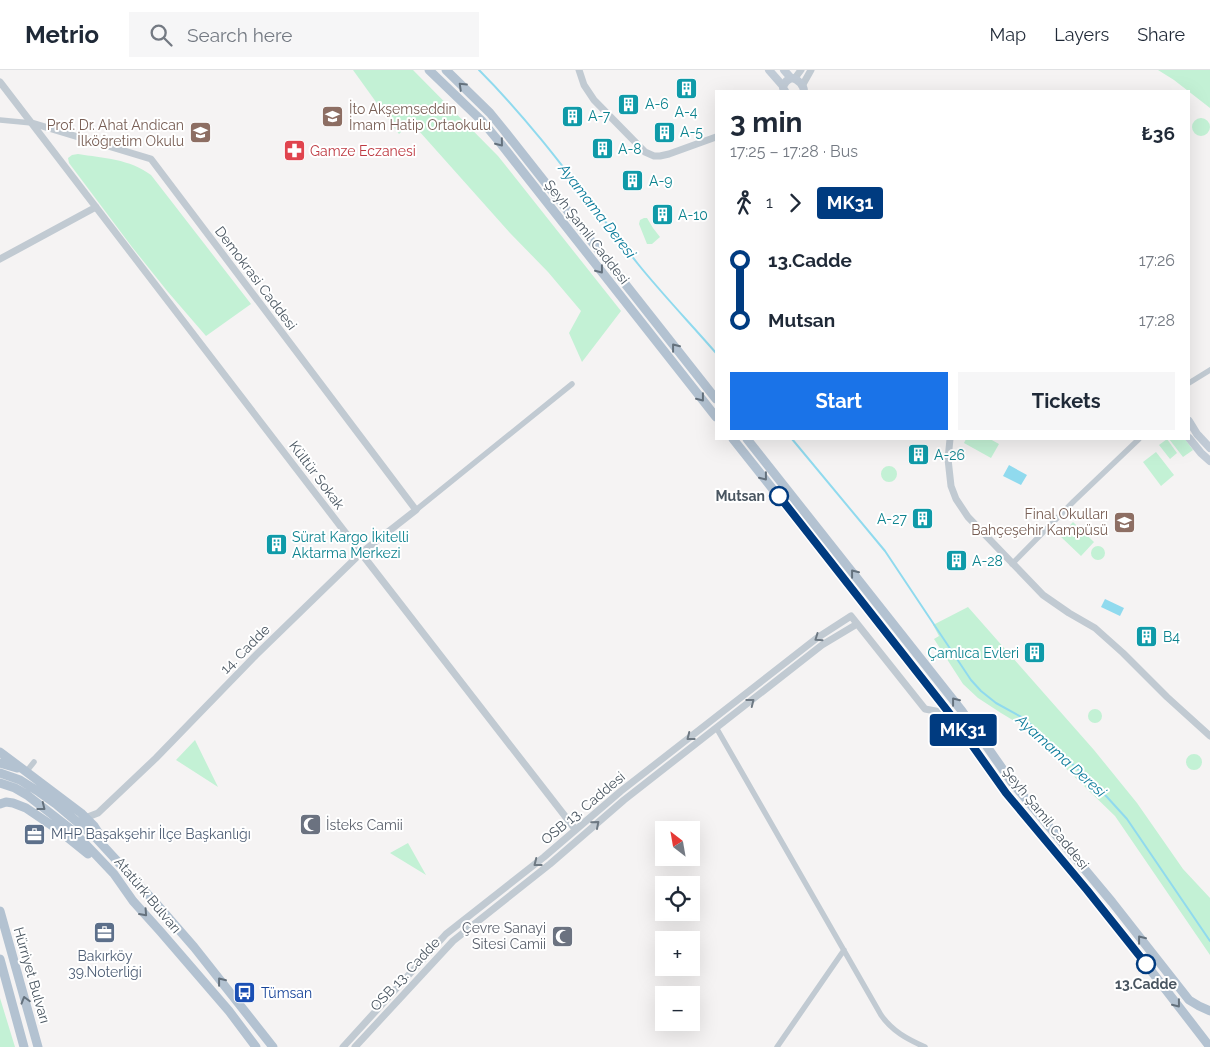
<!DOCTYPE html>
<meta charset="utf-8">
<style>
body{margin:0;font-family:Raleway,sans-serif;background:#f6f6f7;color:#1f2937;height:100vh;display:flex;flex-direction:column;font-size:19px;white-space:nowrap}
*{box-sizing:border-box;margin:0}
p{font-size:16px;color:#747a83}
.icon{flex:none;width:28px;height:28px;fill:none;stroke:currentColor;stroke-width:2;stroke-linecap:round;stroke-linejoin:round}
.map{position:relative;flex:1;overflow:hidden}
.drawer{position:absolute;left:715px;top:20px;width:475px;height:350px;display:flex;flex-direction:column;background:#fff;border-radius:0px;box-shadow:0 5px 20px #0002}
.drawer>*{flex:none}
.badge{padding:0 10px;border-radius:4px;font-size:18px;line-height:32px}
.needle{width:32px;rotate:329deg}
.controls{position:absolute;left:655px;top:751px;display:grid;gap:10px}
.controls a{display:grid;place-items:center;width:45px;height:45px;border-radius:0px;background:#fff;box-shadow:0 5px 20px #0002;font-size:25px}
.map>.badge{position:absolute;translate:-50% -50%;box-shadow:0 0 0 2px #fff}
.legs{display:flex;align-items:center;gap:8px;height:55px;padding:0 15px;font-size:16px}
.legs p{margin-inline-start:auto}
.summary{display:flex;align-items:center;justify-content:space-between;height:85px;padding:0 15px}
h1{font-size:28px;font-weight:700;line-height:38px}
.action{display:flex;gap:10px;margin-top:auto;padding:10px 15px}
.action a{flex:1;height:58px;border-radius:0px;background:#1a73e8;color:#fff;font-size:20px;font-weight:700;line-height:58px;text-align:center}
.action a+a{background:#f6f6f7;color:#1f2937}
ul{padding:0 15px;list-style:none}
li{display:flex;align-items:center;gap:18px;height:60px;font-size:19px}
li i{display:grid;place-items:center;width:8px;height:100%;margin:0 6px;background:currentColor}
li i::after{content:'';width:12px;height:12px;margin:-6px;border:4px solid;border-radius:50%;background:#fff}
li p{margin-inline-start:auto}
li:first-child i{background:linear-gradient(#0000 50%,currentColor 0)}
li:last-child i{background:linear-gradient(currentColor 50%,#0000 0)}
header{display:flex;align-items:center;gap:30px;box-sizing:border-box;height:70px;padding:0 25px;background:#fff;border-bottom:1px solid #e0e1e3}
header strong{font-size:24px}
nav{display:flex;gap:28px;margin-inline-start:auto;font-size:18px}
.search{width:350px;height:45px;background:#f6f6f7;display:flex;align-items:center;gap:12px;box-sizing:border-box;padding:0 18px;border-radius:0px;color:#747a83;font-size:19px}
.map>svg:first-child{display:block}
.green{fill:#c3f1d5}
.water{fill:#90daee}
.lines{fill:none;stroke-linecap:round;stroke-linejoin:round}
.stream{stroke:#90daee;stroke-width:2}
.minor{stroke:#c1cad2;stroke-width:5.5}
.tertiary{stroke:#c1cad2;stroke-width:7}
.secondary{stroke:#c1cbd6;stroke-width:8}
.primary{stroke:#b3c2d1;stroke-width:9}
.oneway{stroke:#64717d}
.oneway2{stroke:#6e7983}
.line-1-casing{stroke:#fff;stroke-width:11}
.line-1{stroke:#003b80;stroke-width:8}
.stop-1-dot{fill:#fff;stroke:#003b80;stroke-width:2.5}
.labels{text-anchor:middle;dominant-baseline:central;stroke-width:4;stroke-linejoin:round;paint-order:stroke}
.culture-label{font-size:14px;fill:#0d838f;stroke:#fff;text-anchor:start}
.education-label{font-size:14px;fill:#785e54;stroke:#fff;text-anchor:end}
.health-label{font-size:14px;fill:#be3a42;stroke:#fff;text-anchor:start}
.street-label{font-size:14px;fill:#4a5661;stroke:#fff}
.stop-label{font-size:14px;font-weight:bold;fill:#4a5661;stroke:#fff;text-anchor:end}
.worship-label{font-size:14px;fill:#5b616d;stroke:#fff;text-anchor:start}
.service-label{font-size:14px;fill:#4e5e75;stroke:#fff;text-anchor:start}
.transit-label{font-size:14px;fill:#164399;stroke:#fff;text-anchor:start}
.water-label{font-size:15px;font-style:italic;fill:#0c7c9b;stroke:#fff}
</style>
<header>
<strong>Metrio</strong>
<div class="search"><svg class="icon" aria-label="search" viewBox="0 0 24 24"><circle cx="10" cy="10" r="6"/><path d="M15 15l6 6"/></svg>Search here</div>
<nav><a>Map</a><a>Layers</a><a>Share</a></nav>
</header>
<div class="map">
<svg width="1210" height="977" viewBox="0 0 1210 977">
<rect width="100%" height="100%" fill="#f5f3f3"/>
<!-- green -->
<path class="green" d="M 353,0 L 413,0 L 498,86 L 621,241 L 582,292 L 569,263 L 581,241 L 548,202 L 510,163 L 411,52 L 399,64 Z
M 1158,0 L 1210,0 L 1210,38 L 1174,10 Z
M1192 57a9 9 0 1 1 18 0a9 9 0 1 1-18 0Z
M 78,84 C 103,88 130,89 151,105 L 251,234 L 206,266 L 168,222 L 132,177 L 69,93 L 68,88 L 72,85 Z
M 644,148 L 647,148 L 653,158 L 660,167 L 652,174 L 647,174 L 639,154 L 640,150 Z
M 966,369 L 990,369 L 999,374 L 991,388 L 964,373 Z
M 1167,369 L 1177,383 L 1170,389 L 1159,375 Z
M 1169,369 L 1185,369 L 1193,380 L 1183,387 Z
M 1156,382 L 1174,405 L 1161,416 L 1143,392 Z
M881 404a8 8 0 1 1 16 0a8 8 0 1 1-16 0Z
M 1073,452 L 1094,472 L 1081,486 L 1060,466 Z
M1091 483a7 7 0 1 1 14 0a7 7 0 1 1-14 0Z
M 968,537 L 1094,680 L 1137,733 L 1183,799 L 1210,828 L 1210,885 L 1115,746 L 1021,655 L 1001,643 L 978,628 L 963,614 L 934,569 L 939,566 L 933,555 Z
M1088 646a7 7 0 1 1 14 0a7 7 0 1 1-14 0Z
M 195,670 L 218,717 L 176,690 Z
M1186 692a8 8 0 1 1 16 0a8 8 0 1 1-16 0Z
M 408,773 L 426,805 L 390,783 Z
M 0,928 L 15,977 L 0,977 Z"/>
<!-- water -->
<path class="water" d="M 1009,395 L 1027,405 L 1021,415 L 1003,406 Z
M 1105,529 L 1124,538 L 1120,546 L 1101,537 Z"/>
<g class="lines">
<!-- stream -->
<path class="stream" d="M 479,0 C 538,59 586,128 638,194 C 663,225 690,253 716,283
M 792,369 L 885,481 L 971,610 L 981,621 L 996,633 L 1025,649 L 1107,727 L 1127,749 L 1210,871"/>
<!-- minor -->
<path class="minor" d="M 0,50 L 32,53
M 1189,313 L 1210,300
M 416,440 L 572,314
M 1012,494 L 1074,431 L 1139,369
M 717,659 L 881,945 C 892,961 907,969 925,977
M 26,702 L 34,692
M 777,977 L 844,880"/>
<!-- tertiary -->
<path class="tertiary" d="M 579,0 L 584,15 L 594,30 L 645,82 L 654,86 L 660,86 L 669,84 L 716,67
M 795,8 L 801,0
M 0,12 L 361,483 L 575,759
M 802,16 L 811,0
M 32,53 L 151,89 L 416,440 L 361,483 L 256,585 L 156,688 L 98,743 L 85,748
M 0,189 L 96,137
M 950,369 L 948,389 L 951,416 L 956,429 L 968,447 L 1043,525 L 1069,543 L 1095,558 L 1123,583 L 1167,627 L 1210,666
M 343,977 L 446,864 L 544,787 L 621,721 L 817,568 L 851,546 L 925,639 L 951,644
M 355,977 L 453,871 L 550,794 L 624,730 L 822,575 L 857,554"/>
<!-- secondary -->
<path class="secondary" d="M 769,0 L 783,16
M 784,0 L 791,8
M 785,21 L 783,18 C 784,12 787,9 793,8 C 798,10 804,15 804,21
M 1189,351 L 1197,364 L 1210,378
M 1189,368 L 1201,383 L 1210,391"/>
<!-- primary -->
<path class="primary" d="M 429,0 L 482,51 L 501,74 L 716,347
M 446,0 L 490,43 L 503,59 L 716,329
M 733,369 L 951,644 L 1006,723 L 1125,867 L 1210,977
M 747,369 L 962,641 L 1011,711 L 1112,832 L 1189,930 L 1199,936 L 1210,941
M 0,682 L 81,743 L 94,756 L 103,770
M 0,693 L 17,698
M 0,703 L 20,710 L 39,722 L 56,734 L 96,768 L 153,830 L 194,877 L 273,977
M 0,713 L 15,718 L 27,725 L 72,760 L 96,785 L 114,804 L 133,831 L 160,861 L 229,941 L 256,977
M 0,734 L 6,732 L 13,733 L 26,738 L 57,759 L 88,784
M 0,841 L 38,977
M 0,889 L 24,977"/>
</g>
<!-- one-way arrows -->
<defs><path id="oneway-chevron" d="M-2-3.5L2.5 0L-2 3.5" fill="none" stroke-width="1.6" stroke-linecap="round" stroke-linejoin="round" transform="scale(1.25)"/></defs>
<g class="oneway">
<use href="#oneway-chevron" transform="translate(462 16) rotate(-136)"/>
<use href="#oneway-chevron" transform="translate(500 73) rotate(51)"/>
<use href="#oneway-chevron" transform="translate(600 200) rotate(52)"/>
<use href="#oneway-chevron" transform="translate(675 277) rotate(-128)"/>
<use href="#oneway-chevron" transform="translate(701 328) rotate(52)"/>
<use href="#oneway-chevron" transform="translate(764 407) rotate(52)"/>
<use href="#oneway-chevron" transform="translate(854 503) rotate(-128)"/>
<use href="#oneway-chevron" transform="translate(955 631) rotate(-128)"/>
<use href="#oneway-chevron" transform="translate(42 737) rotate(38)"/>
<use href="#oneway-chevron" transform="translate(144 843) rotate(48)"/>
<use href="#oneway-chevron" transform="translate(1141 869) rotate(-128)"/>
<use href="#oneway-chevron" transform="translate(221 911) rotate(-128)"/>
<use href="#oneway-chevron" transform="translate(25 930) rotate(-106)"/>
<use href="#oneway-chevron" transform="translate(1177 934) rotate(52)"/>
</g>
<g class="oneway2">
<use href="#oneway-chevron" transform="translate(818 568) rotate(145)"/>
<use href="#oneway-chevron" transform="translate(751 632) rotate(-38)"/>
<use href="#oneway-chevron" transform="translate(690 667) rotate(142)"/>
<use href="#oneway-chevron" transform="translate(596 754) rotate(-41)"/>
<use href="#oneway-chevron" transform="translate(537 793) rotate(142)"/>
</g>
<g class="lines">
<defs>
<path id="line-1" d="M 779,426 L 950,644 L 1006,723 L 1087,820 L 1146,894"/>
</defs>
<!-- line-1 casing -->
<use href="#line-1" class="line-1-casing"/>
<!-- line-1 -->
<use href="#line-1" class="line-1"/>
</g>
<!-- icons -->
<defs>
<symbol id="building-square" viewBox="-11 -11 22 22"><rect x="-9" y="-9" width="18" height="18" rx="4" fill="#0f9aa8" stroke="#fff"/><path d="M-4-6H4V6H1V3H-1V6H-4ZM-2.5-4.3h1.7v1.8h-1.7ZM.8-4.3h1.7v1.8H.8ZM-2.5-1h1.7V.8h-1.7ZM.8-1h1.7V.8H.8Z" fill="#fff"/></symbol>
<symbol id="school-square" viewBox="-11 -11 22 22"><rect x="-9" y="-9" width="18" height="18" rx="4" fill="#8d6e63" stroke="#fff"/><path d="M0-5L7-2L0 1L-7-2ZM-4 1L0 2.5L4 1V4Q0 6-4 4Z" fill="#fff"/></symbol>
<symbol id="pharmacy-square" viewBox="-11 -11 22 22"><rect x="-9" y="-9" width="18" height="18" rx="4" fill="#e0444e" stroke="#fff"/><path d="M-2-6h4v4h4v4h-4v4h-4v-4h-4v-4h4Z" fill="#fff"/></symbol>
<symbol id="mosque-square" viewBox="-11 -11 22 22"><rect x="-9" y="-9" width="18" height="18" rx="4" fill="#6b7280" stroke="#fff"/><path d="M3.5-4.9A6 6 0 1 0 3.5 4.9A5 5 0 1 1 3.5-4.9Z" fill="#fff"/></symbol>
<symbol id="office-square" viewBox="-11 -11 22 22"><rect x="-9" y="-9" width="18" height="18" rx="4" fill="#5c6f8a" stroke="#fff"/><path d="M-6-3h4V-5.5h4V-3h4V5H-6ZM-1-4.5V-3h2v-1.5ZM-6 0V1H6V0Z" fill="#fff"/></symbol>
<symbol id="bus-square" viewBox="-11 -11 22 22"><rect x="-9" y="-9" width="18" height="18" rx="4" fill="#1a4fb4" stroke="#fff"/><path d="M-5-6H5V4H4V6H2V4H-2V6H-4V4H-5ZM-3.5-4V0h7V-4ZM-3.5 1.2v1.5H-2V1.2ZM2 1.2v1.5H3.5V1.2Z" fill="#fff"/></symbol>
</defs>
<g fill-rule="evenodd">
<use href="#building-square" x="674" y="6" width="25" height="25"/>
<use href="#building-square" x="616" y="22" width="25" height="25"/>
<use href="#building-square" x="560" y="34" width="25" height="25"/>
<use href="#school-square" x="320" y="34" width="25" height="25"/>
<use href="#building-square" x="652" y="50" width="25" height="25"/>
<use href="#school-square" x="188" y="50" width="25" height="25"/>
<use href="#building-square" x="590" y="66" width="25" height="25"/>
<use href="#pharmacy-square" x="282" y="68" width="25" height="25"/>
<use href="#building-square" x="620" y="98" width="25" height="25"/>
<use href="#building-square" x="650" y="132" width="25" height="25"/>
<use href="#building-square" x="906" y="372" width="25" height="25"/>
<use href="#building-square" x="910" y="436" width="25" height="25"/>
<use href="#school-square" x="1112" y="440" width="25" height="25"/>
<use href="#building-square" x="264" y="462" width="25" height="25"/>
<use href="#building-square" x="944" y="478" width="25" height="25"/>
<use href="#building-square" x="1134" y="554" width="25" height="25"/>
<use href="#building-square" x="1022" y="570" width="25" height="25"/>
<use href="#mosque-square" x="298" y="742" width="25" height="25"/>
<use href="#office-square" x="22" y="752" width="25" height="25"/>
<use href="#office-square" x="92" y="850" width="25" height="25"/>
<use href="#mosque-square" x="550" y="854" width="25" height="25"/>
<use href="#bus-square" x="232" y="910" width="25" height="25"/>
</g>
<!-- markers -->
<g class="stop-1-dot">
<circle cx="779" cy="426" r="9"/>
<circle cx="1146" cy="894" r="9"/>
</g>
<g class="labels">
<!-- culture labels -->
<g class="culture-label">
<text x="645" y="34">A-6</text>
<text x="686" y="42" text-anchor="middle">A-4</text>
<text x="588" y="46">A-7</text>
<text x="680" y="62">A-5</text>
<text x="618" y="79">A-8</text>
<text x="649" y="111">A-9</text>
<text x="678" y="145">A-10</text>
<text x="934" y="385">A-26</text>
<text x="907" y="449" text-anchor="end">A-27</text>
<text x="292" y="467">Sürat Kargo İkitelli<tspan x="292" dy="16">Aktarma Merkezi</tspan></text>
<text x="972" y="491">A-28</text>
<text x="1163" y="567">B4</text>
<text x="1019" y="583" text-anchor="end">Çamlıca Evleri</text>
</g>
<!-- education labels -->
<g class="education-label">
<text x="349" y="39" text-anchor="start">İto Akşemseddin<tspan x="349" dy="16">İmam Hatip Ortaokulu</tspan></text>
<text x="184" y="55">Prof. Dr. Ahat Andican<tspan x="184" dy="16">İlköğretim Okulu</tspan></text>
<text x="1108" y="444">Final Okulları<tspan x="1108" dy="16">Bahçeşehir Kampüsü</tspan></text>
</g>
<!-- health labels -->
<g class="health-label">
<text x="310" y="81">Gamze Eczanesi</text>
</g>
<!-- street labels -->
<g class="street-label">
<text transform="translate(587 162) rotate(52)">Şeyh Şamil Caddesi</text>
<text transform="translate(256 208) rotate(53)">Demokrasi Caddesi</text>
<text transform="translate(317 405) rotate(53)">Kültür Sokak</text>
<text transform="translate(245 579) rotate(-45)">14. Cadde</text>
<text transform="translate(583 738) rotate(-40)">OSB 13. Caddesi</text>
<text transform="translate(1046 748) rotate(51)">Şeyh Şamil Caddesi</text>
<text transform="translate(148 825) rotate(50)">Atatürk Bulvarı</text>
<text transform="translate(405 904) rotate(-47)">OSB 13. Cadde</text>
<text transform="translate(32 905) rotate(74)">Hürriyet Bulvarı</text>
</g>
<!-- stop labels -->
<g class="stop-label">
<text x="765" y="426">Mutsan</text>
<text x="1146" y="914" text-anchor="middle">13.Cadde</text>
</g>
<!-- worship labels -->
<g class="worship-label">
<text x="326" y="755">İsteks Camii</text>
<text x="546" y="858" text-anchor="end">Çevre Sanayi<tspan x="546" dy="16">Sitesi Camii</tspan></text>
</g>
<!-- service labels -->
<g class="service-label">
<text x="51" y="764">MHP Başakşehir İlçe Başkanlığı</text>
<text x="105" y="886" text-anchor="middle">Bakırköy<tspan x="105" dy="16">39.Noterliği</tspan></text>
</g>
<!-- transit labels -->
<g class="transit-label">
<text x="261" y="923">Tümsan</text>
</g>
<!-- water labels -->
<g class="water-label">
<text transform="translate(597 141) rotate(52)">Ayamama Deresi</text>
<text transform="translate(1061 686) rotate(42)">Ayamama Deresi</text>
</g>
</g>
</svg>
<div class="controls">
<a><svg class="needle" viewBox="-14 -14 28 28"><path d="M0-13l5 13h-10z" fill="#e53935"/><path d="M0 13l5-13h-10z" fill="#747a83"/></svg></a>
<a><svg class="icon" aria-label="locate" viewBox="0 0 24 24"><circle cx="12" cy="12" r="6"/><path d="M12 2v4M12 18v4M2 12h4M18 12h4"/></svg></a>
<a>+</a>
<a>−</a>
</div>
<b class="badge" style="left:963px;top:660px;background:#003b80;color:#fff">MK31</b>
<section class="drawer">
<div class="summary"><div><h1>3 min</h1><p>17:25 – 17:28 · Bus</p></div><b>₺36</b></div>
<div class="legs"><svg class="icon" aria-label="walk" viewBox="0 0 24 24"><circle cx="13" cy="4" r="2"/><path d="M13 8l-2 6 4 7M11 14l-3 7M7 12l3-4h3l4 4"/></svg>1<svg class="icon" aria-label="forward" viewBox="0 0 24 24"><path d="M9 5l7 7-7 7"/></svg><b class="badge" style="background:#003b80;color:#fff">MK31</b></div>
<ul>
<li><i style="color:#003b80"></i><b>13.Cadde</b><p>17:26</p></li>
<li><i style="color:#003b80"></i><b>Mutsan</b><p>17:28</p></li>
</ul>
<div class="action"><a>Start</a><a>Tickets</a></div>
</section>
</div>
